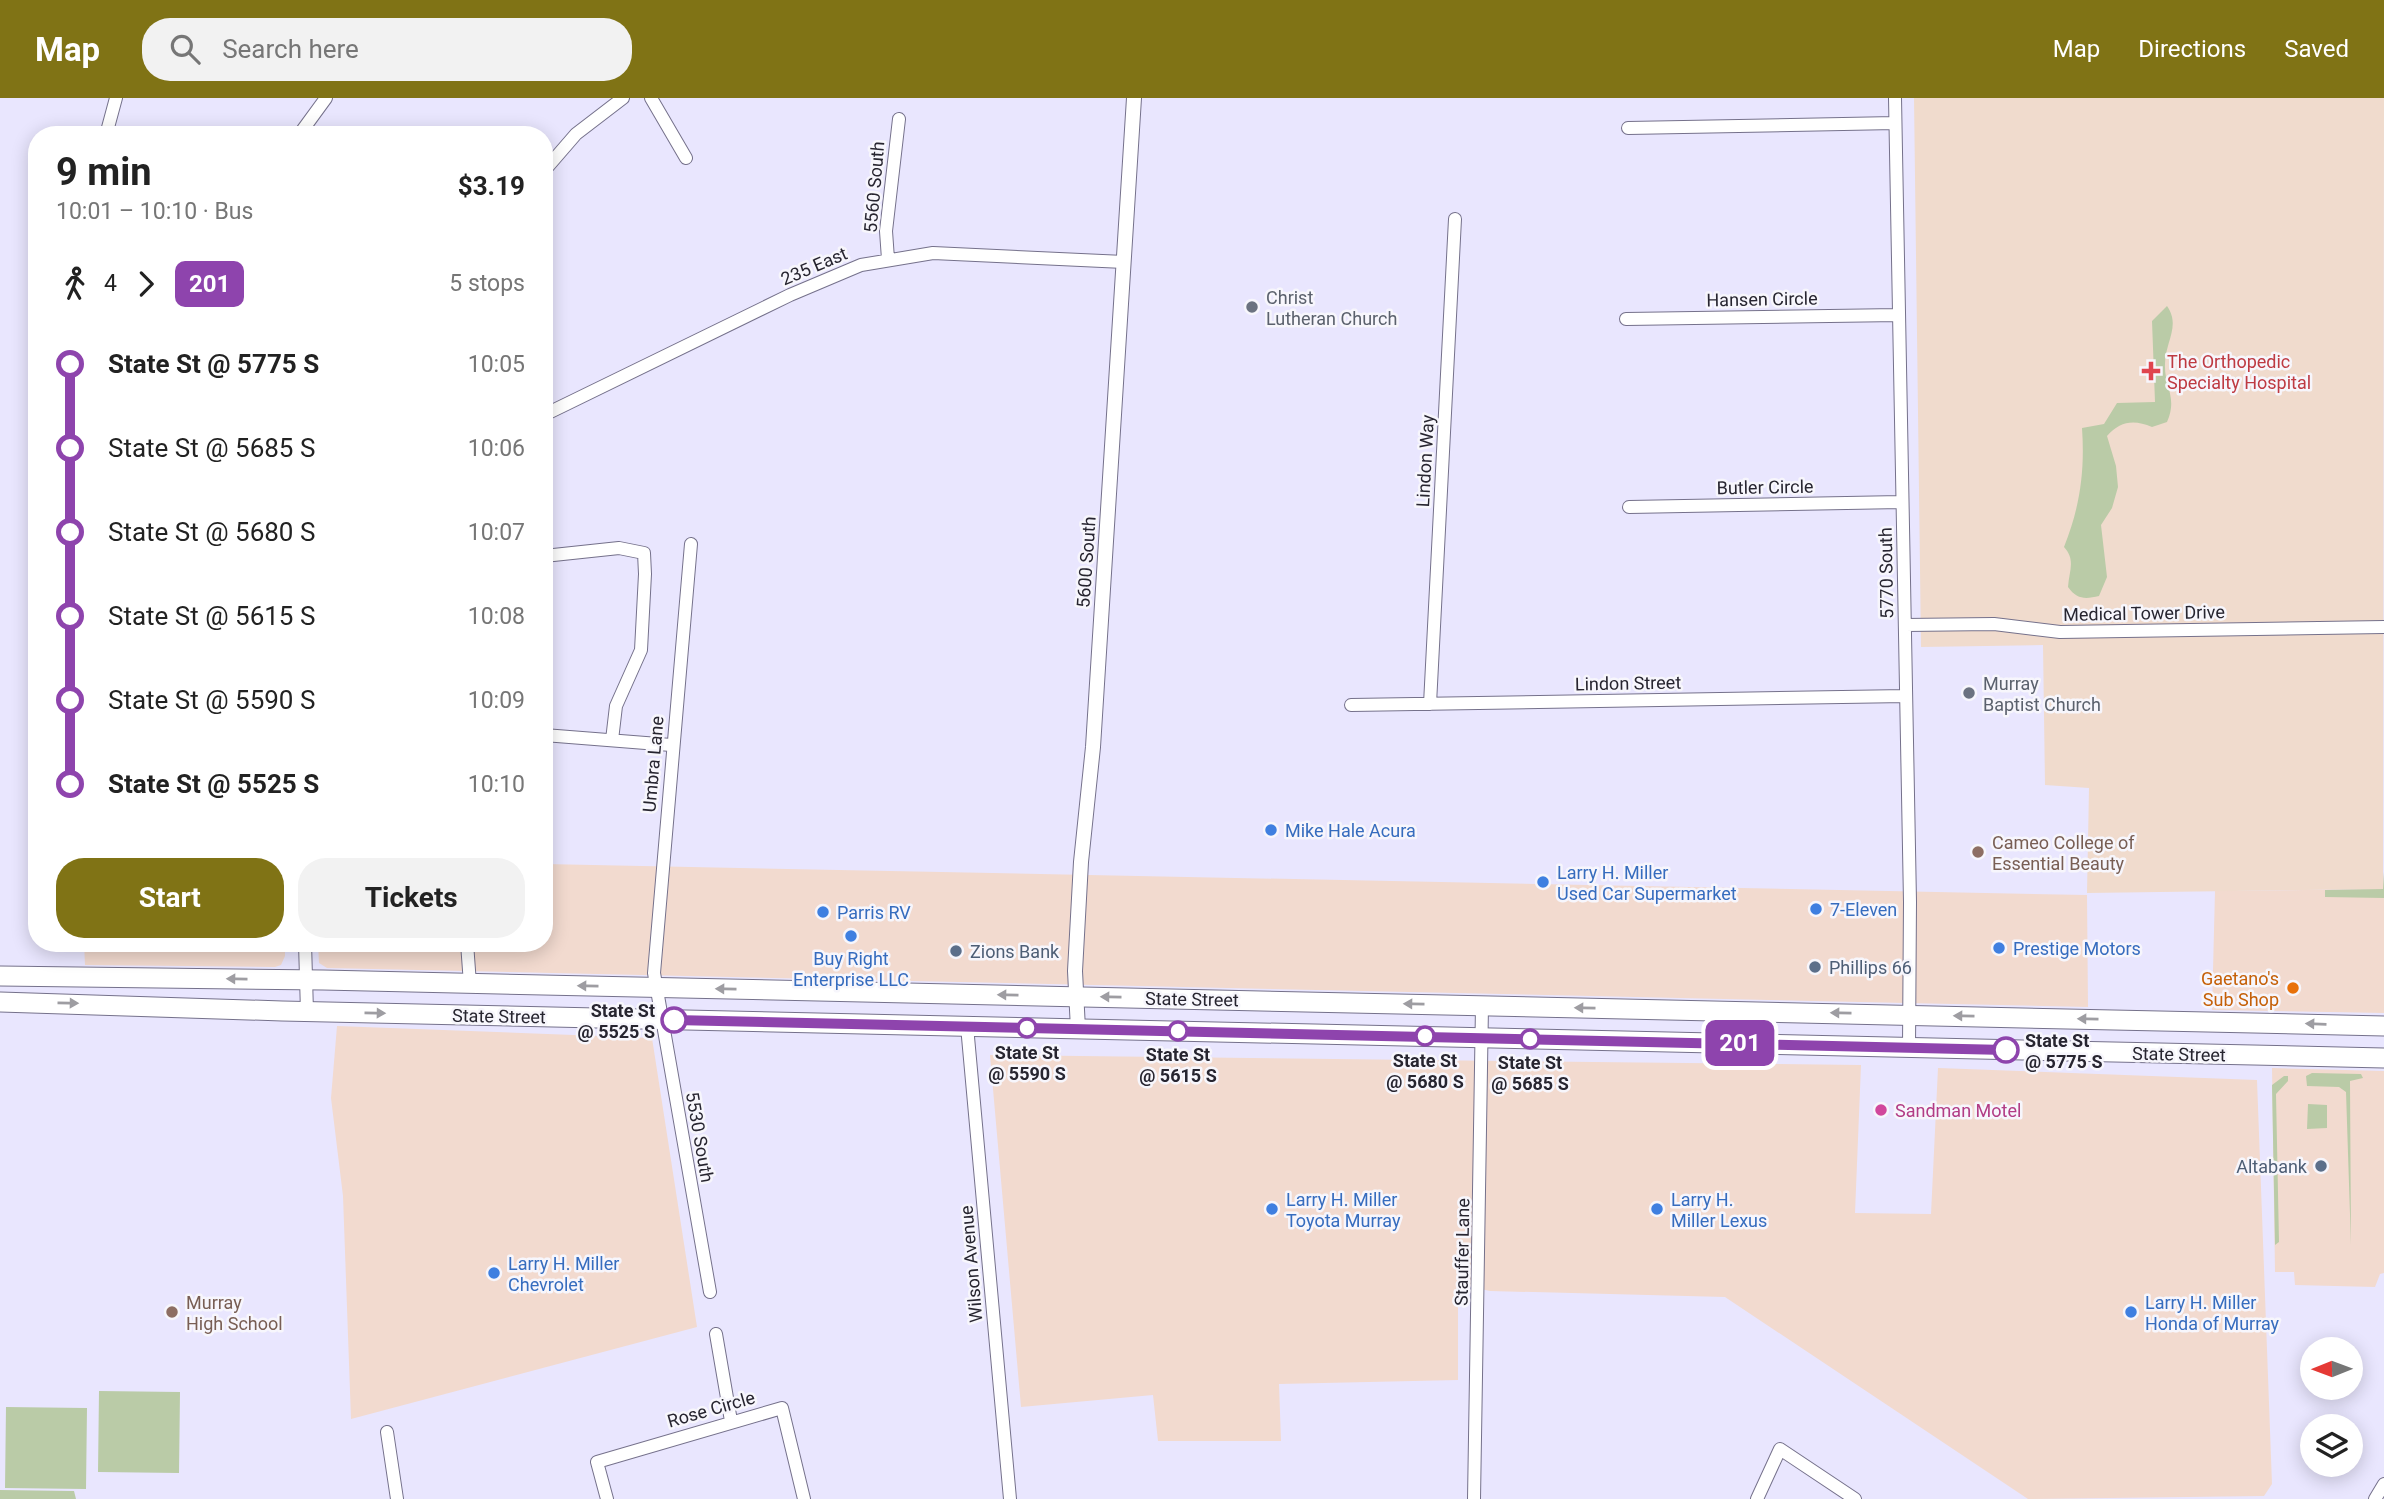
<!DOCTYPE html>
<meta charset="utf-8">
<style>
body{margin:0;font-family:Roboto,sans-serif;background:#f2f2f2;color:#222;height:100vh;display:flex;flex-direction:column;font-size:26px;white-space:nowrap}
*{box-sizing:border-box;margin:0}
p{font-size:23px;color:#767676}
.icon{flex:none;width:38px;height:38px;fill:none;stroke:currentColor;stroke-width:2;stroke-linecap:round;stroke-linejoin:round}
.map{position:relative;flex:1;overflow:hidden}
.side{position:absolute;left:28px;top:28px;width:525px;height:826px;display:flex;flex-direction:column;background:#fff;border-radius:28px;box-shadow:0 4px 18px #0003}
.side>*{flex:none}
.badge{padding:0 14px;border-radius:10px;font-size:24px;line-height:46px}
.needle{width:46px;rotate:269deg}
.buttons{position:absolute;left:2300px;top:1239px;display:grid;gap:14px}
.buttons a{display:grid;place-items:center;width:63px;height:63px;border-radius:50%;background:#fff;box-shadow:0 4px 18px #0003;font-size:35px}
.map>.badge{position:absolute;translate:-50% -50%;box-shadow:0 0 0 4px #fff}
.legs{display:flex;align-items:center;gap:10px;height:77px;padding:0 28px;font-size:23px}
.legs p{margin-inline-start:auto}
.headline{display:flex;align-items:center;justify-content:space-between;height:119px;padding:0 28px}
h1{font-size:38px;font-weight:700;line-height:52px}
.button{display:flex;gap:14px;margin-top:auto;padding:14px 28px}
.button a{flex:1;height:80px;border-radius:28px;background:#807315;color:#fff;font-size:28px;font-weight:700;line-height:80px;text-align:center}
.button a+a{background:#f2f2f2;color:#222}
ul{padding:0 28px;list-style:none}
li{display:flex;align-items:center;gap:24px;height:84px;font-size:26px}
li i{display:grid;place-items:center;width:10px;height:100%;margin:0 9px;background:currentColor}
li i::after{content:'';width:18px;height:18px;margin:-9px;border:5px solid;border-radius:50%;background:#fff}
li p{margin-inline-start:auto}
li:first-child i{background:linear-gradient(#0000 50%,currentColor 0)}
li:last-child i{background:linear-gradient(currentColor 50%,#0000 0)}
header{display:flex;align-items:center;gap:42px;box-sizing:border-box;height:98px;padding:0 35px;background:#807315;color:#fff}
header strong{font-size:33px}
nav{display:flex;gap:38px;margin-inline-start:auto;font-size:24px}
.search{width:490px;height:63px;background:#f2f2f2;display:flex;align-items:center;gap:18px;box-sizing:border-box;padding:0 24px;border-radius:28px;color:#767676;font-size:26px}
.map>svg:first-child{display:block}
.commercial{fill:#f2dacf}
.medical{fill:#f0dbcd}
.green{fill:#bacba7}
.lines{fill:none;stroke-linecap:round;stroke-linejoin:round}
.minor-casing{stroke:#75718b;stroke-width:14}
.tertiary-casing{stroke:#75718b;stroke-width:16}
.primary-casing{stroke:#75718b;stroke-width:21}
.minor{stroke:#fff;stroke-width:12}
.tertiary{stroke:#fff;stroke-width:14}
.primary{stroke:#fff;stroke-width:19}
.oneway{fill:#9e9da2}
.line-1-casing{stroke:#fff;stroke-width:16}
.line-1{stroke:#8e44ad;stroke-width:10}
.worship-dot{fill:#6b7280;stroke:#f7f6fc;stroke-width:2.5}
.health-dot{fill:#e0444e;stroke:#f7f6fc;stroke-width:2.5}
.shop-dot{fill:#3f7fe0;stroke:#f7f6fc;stroke-width:2.5}
.education-dot{fill:#8d6e63;stroke:#f7f6fc;stroke-width:2.5}
.service-dot{fill:#5c6f8a;stroke:#f7f6fc;stroke-width:2.5}
.food-dot{fill:#e8710a;stroke:#f7f6fc;stroke-width:2.5}
.stop-1-dot{fill:#fff;stroke:#8e44ad;stroke-width:3.5}
.hotel-dot{fill:#d1479c;stroke:#f7f6fc;stroke-width:2.5}
.labels{text-anchor:middle;dominant-baseline:central;stroke-width:5;stroke-linejoin:round;paint-order:stroke}
.street-label{font-size:18px;fill:#272530;stroke:#f7f6fc}
.worship-label{font-size:18px;fill:#5b616d;stroke:#f7f6fc;text-anchor:start}
.health-label{font-size:18px;fill:#be3a42;stroke:#f7f6fc;text-anchor:start}
.shop-label{font-size:18px;fill:#366cbe;stroke:#f7f6fc;text-anchor:start}
.education-label{font-size:18px;fill:#785e54;stroke:#f7f6fc;text-anchor:start}
.service-label{font-size:18px;fill:#4e5e75;stroke:#f7f6fc;text-anchor:start}
.food-label{font-size:18px;fill:#c56008;stroke:#f7f6fc;text-anchor:end}
.stop-label{font-size:18px;font-weight:bold;fill:#272530;stroke:#f7f6fc}
.hotel-label{font-size:18px;fill:#b23c85;stroke:#f7f6fc;text-anchor:start}
</style>
<header>
<strong>Map</strong>
<div class="search"><svg class="icon" aria-label="search" viewBox="0 0 24 24"><circle cx="10" cy="10" r="6"/><path d="M15 15l6 6"/></svg>Search here</div>
<nav><a>Map</a><a>Directions</a><a>Saved</a></nav>
</header>
<div class="map">
<svg width="2384" height="1401" viewBox="0 0 2384 1401">
<rect width="100%" height="100%" fill="#e9e6fe"/>
<!-- commercial -->
<path class="commercial" d="M 544,766 L 2087,797 L 2088,909 L 327,870 L 319,865 L 318,845 L 544,845 Z
M 2384,774 L 2384,915 L 2212,912 L 2215,793 L 2383,791 Z
M 84,845 L 285,845 L 285,858 L 281,867 L 275,869 L 85,867 Z
M 337,928 L 652,940 L 697,1229 L 351,1321 L 343,1098 L 331,1000 Z
M 990,957 L 1861,967 L 1855,1115 L 1931,1116 L 1938,970 L 2257,982 L 2272,1386 L 2264,1398 L 2028,1401 L 1725,1199 L 1490,1193 L 1458,1186 L 1458,1282 L 1279,1286 L 1281,1343 L 1158,1343 L 1153,1297 L 1021,1309 Z
M 2272,970 L 2384,973 L 2384,1175 L 2380,1176 L 2375,1189 L 2295,1187 L 2294,1174 L 2275,1174 Z"/>
<!-- medical -->
<path class="medical" d="M 1914,0 L 2384,0 L 2383,791 L 2087,795 L 2089,690 L 2045,687 L 2043,547 L 1921,549 Z"/>
<!-- green -->
<path class="green" d="M 2167,208 C 2181,228 2165,244 2165,266 C 2164,289 2178,299 2167,324 L 2152,329 C 2134,321 2120,323 2107,338 L 2116,368 L 2118,389 L 2112,410 L 2101,427 L 2107,479 L 2099,498 C 2086,501 2077,502 2068,489 C 2069,473 2076,462 2064,449 C 2080,409 2085,373 2082,330 L 2104,326 L 2117,305 L 2155,304 L 2152,223 Z
M 2384,774 L 2384,829 L 2384,800 L 2325,799 L 2325,792 L 2383,791 Z
M 2312,975 L 2361,976 L 2363,980 L 2350,983 L 2351,1147 L 2346,994 L 2339,989 L 2307,988 L 2306,978 Z
M 2284,978 L 2288,978 L 2288,983 L 2276,996 L 2279,1144 L 2275,1147 L 2272,987 Z
M 2308,1006 L 2327,1007 L 2327,1030 L 2307,1031 Z
M 99,1293 L 180,1294 L 179,1375 L 98,1374 Z
M 6,1309 L 87,1310 L 86,1391 L 5,1390 Z
M 0,1392 L 74,1393 L 76,1401 L 0,1401 Z"/>
<g class="lines">
<defs>
<path id="minor" d="M 651,0 L 686,60
M 1895,0 L 1910,804 L 1909,949
M 1628,30 L 1895,25
M 106,37 L 116,0
M 299,37 L 326,0
M 544,73 L 576,36 L 623,0
M 888,161 L 886,133 L 899,21
M 1626,221 L 1898,217
M 544,317 L 790,197 L 861,167 L 933,155 L 1124,164
M 1629,409 L 1901,404
M 691,446 L 654,875 L 710,1194
M 544,458 L 619,450 L 644,455 L 645,476 L 641,552 L 616,608 L 612,642
M 1905,527 L 1994,526 L 2060,534 L 2384,529
M 1430,606 L 1455,121
M 1351,607 L 1906,598
M 544,637 L 671,647
M 305,845 L 307,914
M 467,845 L 470,886
M 967,928 L 1010,1401
M 716,1236 L 731,1323
M 387,1334 L 397,1401
M 607,1401 L 597,1364 L 782,1310 L 804,1401
M 1474,1401 L 1482,908
M 1757,1401 L 1780,1351 L 1855,1401
M 2375,1401 L 2384,1386"/>
<path id="tertiary" d="M 1078,931 L 1075,873 L 1081,764 L 1093,649 L 1134,0"/>
<path id="primary" d="M 0,878 L 323,882 L 2384,928
M 0,904 L 282,913 L 2384,960"/>
</defs>
<!-- minor casing -->
<use href="#minor" class="minor-casing"/>
<!-- tertiary casing -->
<use href="#tertiary" class="tertiary-casing"/>
<!-- primary casing -->
<use href="#primary" class="primary-casing"/>
<!-- minor -->
<use href="#minor" class="minor"/>
<!-- tertiary -->
<use href="#tertiary" class="tertiary"/>
<!-- primary -->
<use href="#primary" class="primary"/>
</g>
<!-- one-way arrows -->
<defs><path id="oneway-solid" d="M-6-.8H1V-3.2L6.5 0L1 3.2V.8H-6Z" transform="scale(1.75)"/></defs>
<g class="oneway">
<use href="#oneway-solid" transform="translate(237 881) rotate(-179)"/>
<use href="#oneway-solid" transform="translate(588 888) rotate(-179)"/>
<use href="#oneway-solid" transform="translate(726 891) rotate(-179)"/>
<use href="#oneway-solid" transform="translate(1008 897) rotate(-179)"/>
<use href="#oneway-solid" transform="translate(1111 899) rotate(-179)"/>
<use href="#oneway-solid" transform="translate(68 905) rotate(1)"/>
<use href="#oneway-solid" transform="translate(1414 906) rotate(-179)"/>
<use href="#oneway-solid" transform="translate(1585 910) rotate(-179)"/>
<use href="#oneway-solid" transform="translate(375 915) rotate(1)"/>
<use href="#oneway-solid" transform="translate(1841 915) rotate(-179)"/>
<use href="#oneway-solid" transform="translate(1964 918) rotate(-179)"/>
<use href="#oneway-solid" transform="translate(2088 921) rotate(-179)"/>
<use href="#oneway-solid" transform="translate(2316 926) rotate(-178)"/>
</g>
<g class="lines">
<defs>
<path id="line-1" d="M 674,922 L 2006,952"/>
</defs>
<!-- line-1 casing -->
<use href="#line-1" class="line-1-casing"/>
<!-- line-1 -->
<use href="#line-1" class="line-1"/>
</g>
<!-- markers -->
<g class="worship-dot">
<circle cx="1252" cy="209" r="7"/>
<circle cx="1969" cy="595" r="7"/>
</g>
<path class="health-dot" d="M2147.5 262.5h7v7h7v7h-7v7h-7v-7h-7v-7h7z"/>
<g class="shop-dot">
<circle cx="1271" cy="732" r="7"/>
<circle cx="1543" cy="784" r="7"/>
<circle cx="1816" cy="811" r="7"/>
<circle cx="823" cy="814" r="7"/>
<circle cx="851" cy="838" r="7"/>
<circle cx="1999" cy="850" r="7"/>
<circle cx="1272" cy="1111" r="7"/>
<circle cx="1657" cy="1111" r="7"/>
<circle cx="494" cy="1175" r="7"/>
<circle cx="2131" cy="1214" r="7"/>
</g>
<g class="education-dot">
<circle cx="1978" cy="754" r="7"/>
<circle cx="172" cy="1214" r="7"/>
</g>
<g class="service-dot">
<circle cx="956" cy="853" r="7"/>
<circle cx="1815" cy="869" r="7"/>
<circle cx="2321" cy="1068" r="7"/>
</g>
<circle class="food-dot" cx="2293" cy="890" r="7"/>
<g class="stop-1-dot">
<circle cx="674" cy="922" r="12"/>
<circle cx="1027" cy="930" r="9"/>
<circle cx="1178" cy="933" r="9"/>
<circle cx="1425" cy="938" r="9"/>
<circle cx="1530" cy="941" r="9"/>
<circle cx="2006" cy="952" r="12"/>
</g>
<circle class="hotel-dot" cx="1881" cy="1012" r="7"/>
<g class="labels">
<!-- street labels -->
<g class="street-label">
<text transform="translate(874 89) rotate(-85)">5560 South</text>
<text transform="translate(814 168) rotate(-23)">235 East</text>
<text transform="translate(1762 201) rotate(-1)">Hansen Circle</text>
<text transform="translate(1425 363) rotate(-87)">Lindon Way</text>
<text transform="translate(1765 389) rotate(-1)">Butler Circle</text>
<text transform="translate(1086 464) rotate(-86)">5600 South</text>
<text transform="translate(1886 475) rotate(-91)">5770 South</text>
<text transform="translate(2144 515) rotate(-1)">Medical Tower Drive</text>
<text transform="translate(1628 585) rotate(-1)">Lindon Street</text>
<text transform="translate(653 666) rotate(-85)">Umbra Lane</text>
<text transform="translate(1192 901) rotate(1)">State Street</text>
<text transform="translate(499 918) rotate(1)">State Street</text>
<text transform="translate(2179 956) rotate(1)">State Street</text>
<text transform="translate(700 1039) rotate(80)">5530 South</text>
<text transform="translate(1462 1154) rotate(-89)">Stauffer Lane</text>
<text transform="translate(971 1166) rotate(-95)">Wilson Avenue</text>
<text transform="translate(711 1311) rotate(-16)">Rose Circle</text>
</g>
<!-- worship labels -->
<g class="worship-label">
<text x="1266" y="199">Christ<tspan x="1266" dy="21">Lutheran Church</tspan></text>
<text x="1983" y="585">Murray<tspan x="1983" dy="21">Baptist Church</tspan></text>
</g>
<!-- health labels -->
<g class="health-label">
<text x="2167" y="263">The Orthopedic<tspan x="2167" dy="21">Specialty Hospital</tspan></text>
</g>
<!-- shop labels -->
<g class="shop-label">
<text x="1285" y="732">Mike Hale Acura</text>
<text x="1557" y="774">Larry H. Miller<tspan x="1557" dy="21">Used Car Supermarket</tspan></text>
<text x="1830" y="811">7-Eleven</text>
<text x="837" y="814">Parris RV</text>
<text x="2013" y="850">Prestige Motors</text>
<text x="851" y="860" text-anchor="middle">Buy Right<tspan x="851" dy="21">Enterprise LLC</tspan></text>
<text x="1286" y="1101">Larry H. Miller<tspan x="1286" dy="21">Toyota Murray</tspan></text>
<text x="1671" y="1101">Larry H.<tspan x="1671" dy="21">Miller Lexus</tspan></text>
<text x="508" y="1165">Larry H. Miller<tspan x="508" dy="21">Chevrolet</tspan></text>
<text x="2145" y="1204">Larry H. Miller<tspan x="2145" dy="21">Honda of Murray</tspan></text>
</g>
<!-- education labels -->
<g class="education-label">
<text x="1992" y="744">Cameo College of<tspan x="1992" dy="21">Essential Beauty</tspan></text>
<text x="186" y="1204">Murray<tspan x="186" dy="21">High School</tspan></text>
</g>
<!-- service labels -->
<g class="service-label">
<text x="970" y="853">Zions Bank</text>
<text x="1829" y="869">Phillips 66</text>
<text x="2307" y="1068" text-anchor="end">Altabank</text>
</g>
<!-- food labels -->
<g class="food-label">
<text x="2279" y="880">Gaetano's<tspan x="2279" dy="21">Sub Shop</tspan></text>
</g>
<!-- stop labels -->
<g class="stop-label">
<text x="655" y="912" text-anchor="end">State St<tspan x="655" dy="21">@ 5525 S</tspan></text>
<text x="2025" y="942" text-anchor="start">State St<tspan x="2025" dy="21">@ 5775 S</tspan></text>
<text x="1027" y="954">State St<tspan x="1027" dy="21">@ 5590 S</tspan></text>
<text x="1178" y="956">State St<tspan x="1178" dy="21">@ 5615 S</tspan></text>
<text x="1425" y="962">State St<tspan x="1425" dy="21">@ 5680 S</tspan></text>
<text x="1530" y="964">State St<tspan x="1530" dy="21">@ 5685 S</tspan></text>
</g>
<!-- hotel labels -->
<g class="hotel-label">
<text x="1895" y="1012">Sandman Motel</text>
</g>
</g>
</svg>
<div class="buttons">
<a><svg class="needle" viewBox="-14 -14 28 28"><path d="M0-13l5 13h-10z" fill="#e53935"/><path d="M0 13l5-13h-10z" fill="#767676"/></svg></a>
<a><svg class="icon" aria-label="layers" viewBox="0 0 24 24"><path d="M12 4l9 5-9 5-9-5zM3 14l9 5 9-5"/></svg></a>
</div>
<b class="badge" style="left:1740px;top:945px;background:#8e44ad;color:#fff">201</b>
<section class="side">
<div class="headline"><div><h1>9 min</h1><p>10:01 – 10:10 · Bus</p></div><b>$3.19</b></div>
<div class="legs"><svg class="icon" aria-label="walk" viewBox="0 0 24 24"><circle cx="13" cy="4" r="2"/><path d="M13 8l-2 6 4 7M11 14l-3 7M7 12l3-4h3l4 4"/></svg>4<svg class="icon" aria-label="forward" viewBox="0 0 24 24"><path d="M9 5l7 7-7 7"/></svg><b class="badge" style="background:#8e44ad;color:#fff">201</b><p>5 stops</p></div>
<ul>
<li><i style="color:#8e44ad"></i><b>State St @ 5775 S</b><p>10:05</p></li>
<li><i style="color:#8e44ad"></i><span>State St @ 5685 S</span><p>10:06</p></li>
<li><i style="color:#8e44ad"></i><span>State St @ 5680 S</span><p>10:07</p></li>
<li><i style="color:#8e44ad"></i><span>State St @ 5615 S</span><p>10:08</p></li>
<li><i style="color:#8e44ad"></i><span>State St @ 5590 S</span><p>10:09</p></li>
<li><i style="color:#8e44ad"></i><b>State St @ 5525 S</b><p>10:10</p></li>
</ul>
<div class="button"><a>Start</a><a>Tickets</a></div>
</section>
</div>
